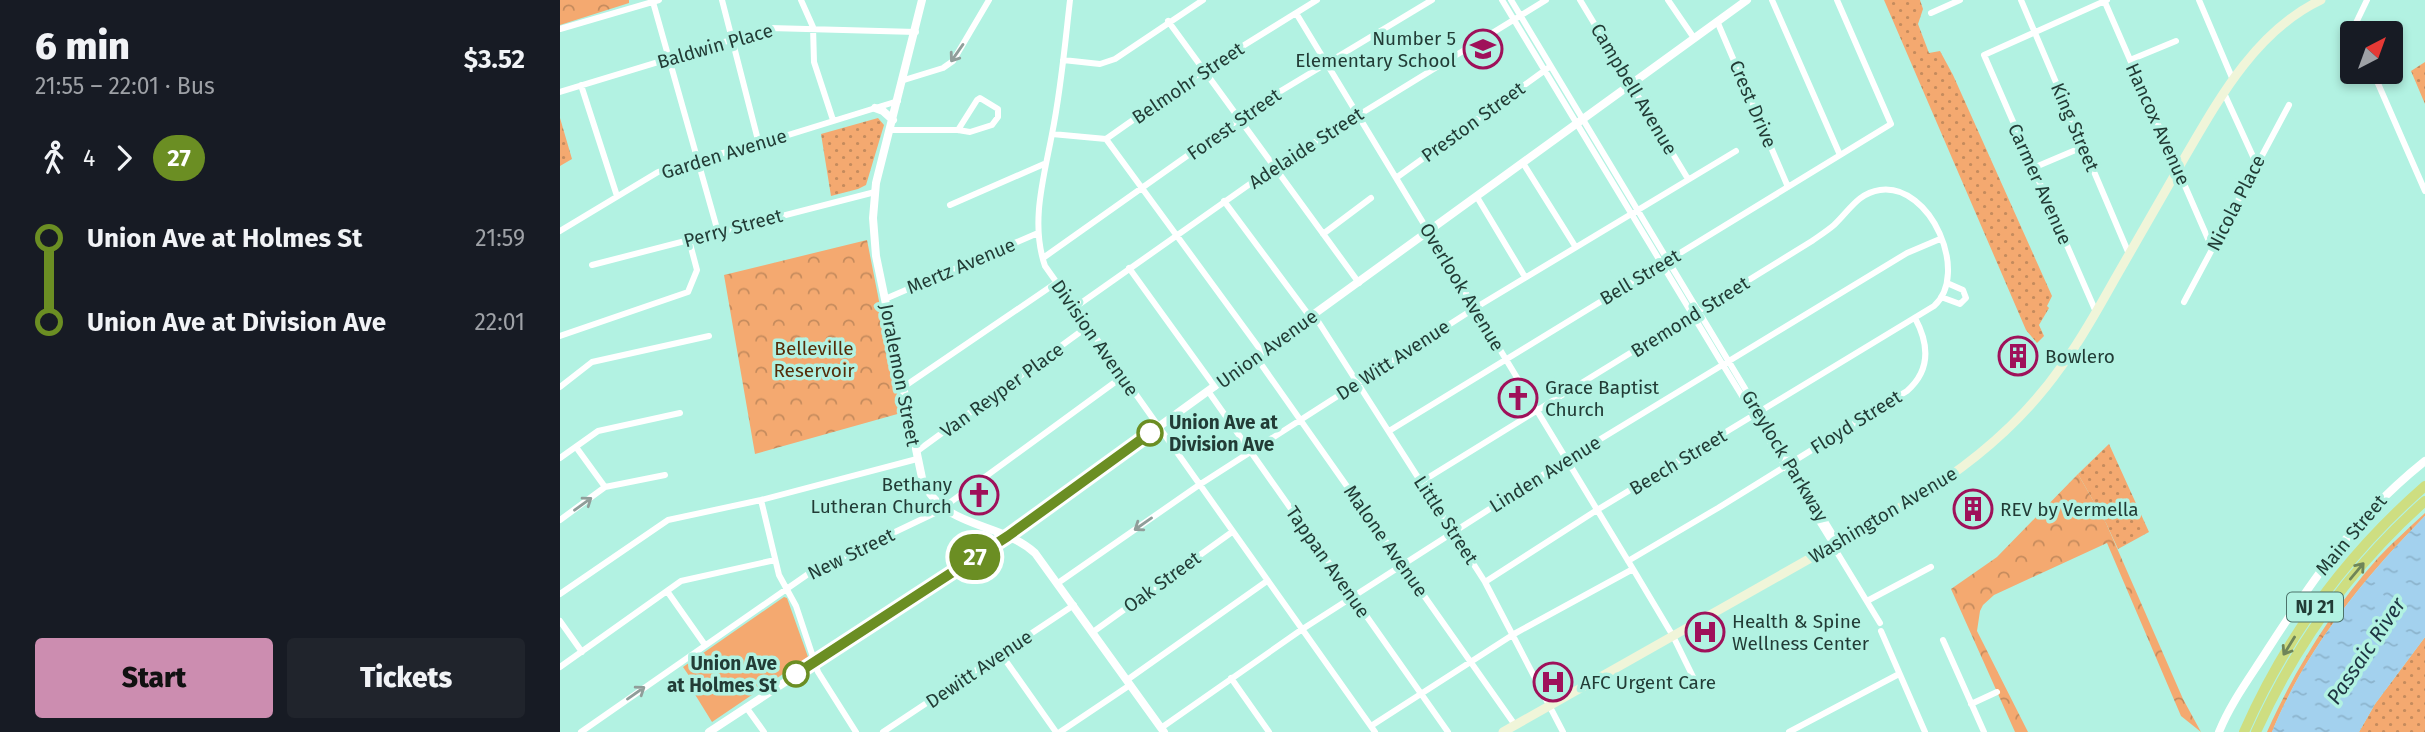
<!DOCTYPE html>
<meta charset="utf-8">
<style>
body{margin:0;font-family:"Fira Sans",sans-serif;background:#20242c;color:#f1f3f6;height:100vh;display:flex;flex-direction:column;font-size:26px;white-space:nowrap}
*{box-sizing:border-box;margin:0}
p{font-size:23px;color:#9ea1a6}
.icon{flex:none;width:38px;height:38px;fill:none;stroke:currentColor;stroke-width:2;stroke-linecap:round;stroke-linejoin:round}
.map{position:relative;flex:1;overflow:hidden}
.panel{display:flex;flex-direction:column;background:#171b24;width:560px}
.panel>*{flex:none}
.badge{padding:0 14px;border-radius:23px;font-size:24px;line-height:46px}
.needle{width:46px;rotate:41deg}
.fabs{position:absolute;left:1780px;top:21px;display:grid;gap:14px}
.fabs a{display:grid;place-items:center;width:63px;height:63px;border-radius:7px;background:#171b24;box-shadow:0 4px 10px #0003;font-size:35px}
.map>.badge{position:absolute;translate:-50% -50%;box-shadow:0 0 0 4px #fff}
.legs{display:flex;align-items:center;gap:10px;height:77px;padding:0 35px;font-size:23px}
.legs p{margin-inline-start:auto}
.headline{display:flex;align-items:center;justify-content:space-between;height:119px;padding:0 35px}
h1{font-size:38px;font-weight:800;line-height:52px}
.action{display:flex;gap:14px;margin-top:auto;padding:14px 35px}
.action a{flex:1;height:80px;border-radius:7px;background:#cc8db0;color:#111;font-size:28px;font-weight:800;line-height:80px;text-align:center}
.action a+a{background:#20242c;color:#f1f3f6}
ul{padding:0 35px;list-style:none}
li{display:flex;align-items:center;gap:24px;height:84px;font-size:26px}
li i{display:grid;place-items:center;width:10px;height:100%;margin:0 9px;background:currentColor}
li i::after{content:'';width:18px;height:18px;margin:-9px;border:5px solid;border-radius:50%;background:#171b24}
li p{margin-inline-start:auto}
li:first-child i{background:linear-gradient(#0000 50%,currentColor 0)}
li:last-child i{background:linear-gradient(currentColor 50%,#0000 0)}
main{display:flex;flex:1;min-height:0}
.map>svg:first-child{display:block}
.grass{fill:url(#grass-dots)}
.forest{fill:url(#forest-crowns)}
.garden{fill:#f4a970}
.water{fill:url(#water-ripples)}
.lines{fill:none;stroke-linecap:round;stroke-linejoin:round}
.minor{stroke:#fff;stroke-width:6}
.tertiary{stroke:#fff;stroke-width:8}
.secondary{stroke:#f0f5d9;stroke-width:9}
.motorway{stroke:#cede81;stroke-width:10}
.oneway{stroke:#909e9a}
.oneway2{stroke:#6f8558}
.line-1-casing{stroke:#fff;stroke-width:16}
.line-1{stroke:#6b8e23;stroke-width:10}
.stop-1-dot{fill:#fff;stroke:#6b8e23;stroke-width:3.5}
.labels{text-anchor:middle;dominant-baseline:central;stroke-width:7;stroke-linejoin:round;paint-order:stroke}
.shield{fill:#b2f2e2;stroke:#4d736a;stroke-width:2}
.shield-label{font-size:18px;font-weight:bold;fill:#223c36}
.poi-label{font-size:19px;fill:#223c36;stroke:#b2f2e2;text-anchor:start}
.street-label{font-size:19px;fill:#223c36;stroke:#b2f2e2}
.park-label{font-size:19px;fill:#552d09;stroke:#b2f2e2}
.stop-label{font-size:19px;font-weight:bold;fill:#223c36;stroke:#b2f2e2;text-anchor:start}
.water-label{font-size:21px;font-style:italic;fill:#1e3442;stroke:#b2f2e2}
</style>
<main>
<section class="panel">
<div class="headline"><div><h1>6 min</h1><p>21:55 – 22:01 · Bus</p></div><b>$3.52</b></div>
<div class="legs"><svg class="icon" aria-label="walk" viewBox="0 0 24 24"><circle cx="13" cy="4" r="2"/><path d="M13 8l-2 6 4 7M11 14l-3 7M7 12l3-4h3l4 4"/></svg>4<svg class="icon" aria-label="forward" viewBox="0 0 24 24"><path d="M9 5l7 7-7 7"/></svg><b class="badge" style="background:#6b8e23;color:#fff">27</b></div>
<ul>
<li><i style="color:#6b8e23"></i><b>Union Ave at Holmes St</b><p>21:59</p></li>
<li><i style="color:#6b8e23"></i><b>Union Ave at Division Ave</b><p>22:01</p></li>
</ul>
<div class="action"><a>Start</a><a>Tickets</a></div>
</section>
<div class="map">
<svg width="1865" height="732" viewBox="0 0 1865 732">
<defs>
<pattern id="grass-dots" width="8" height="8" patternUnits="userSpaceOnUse" patternTransform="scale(1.75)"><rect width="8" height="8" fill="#f4a970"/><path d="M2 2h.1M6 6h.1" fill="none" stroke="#c58b5d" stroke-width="1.8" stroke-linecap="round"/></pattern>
<pattern id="forest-crowns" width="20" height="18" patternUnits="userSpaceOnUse" patternTransform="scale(1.75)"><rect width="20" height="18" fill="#f4a970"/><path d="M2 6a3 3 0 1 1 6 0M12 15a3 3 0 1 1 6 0" fill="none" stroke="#c58b5d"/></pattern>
<pattern id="water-ripples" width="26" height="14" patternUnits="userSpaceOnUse" patternTransform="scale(1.75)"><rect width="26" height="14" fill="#a3d1ee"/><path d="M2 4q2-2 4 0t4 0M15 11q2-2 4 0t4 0" fill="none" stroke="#8cb4cd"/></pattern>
</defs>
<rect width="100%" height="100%" fill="#b2f2e2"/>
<!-- grass -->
<path class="grass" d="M 1324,0 L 1360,0 L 1363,9 L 1358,24 L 1369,53 L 1380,51 L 1393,75 L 1492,296 L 1487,306 L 1489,308 L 1479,325 L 1484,336 L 1477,343 L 1466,330 Z
M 1865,62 L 1865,104 L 1851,71 Z
M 0,118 L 12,159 L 0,166 Z
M 318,118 L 324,125 L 306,185 L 298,189 L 271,196 L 261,134 Z
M 1549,444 L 1589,532 L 1558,549 L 1546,523 L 1518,474 Z
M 1865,637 L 1865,732 L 1799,732 L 1815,704 Z"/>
<!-- forest -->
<path class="forest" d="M 0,0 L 69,0 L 69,3 L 0,25 Z
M 307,240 L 341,413 L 195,454 L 164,275 Z
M 1518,474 L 1546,523 L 1623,699 L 1641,732 L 1621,716 L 1547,543 L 1434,595 L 1423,605 L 1420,611 L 1417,631 L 1468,732 L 1455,732 L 1391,589 L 1437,557 Z
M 1865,513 L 1865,516 C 1803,579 1746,649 1712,732 L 1707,732 C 1735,669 1772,610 1818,558 C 1833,542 1849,528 1865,513 Z"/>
<!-- garden -->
<path class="garden" d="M 224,597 L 227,598 L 248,657 L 152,722 L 131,688 L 134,683 L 123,667 Z"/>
<!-- water -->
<path class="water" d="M 1865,516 L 1865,637 L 1815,704 L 1799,732 L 1712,732 C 1746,649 1803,579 1865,516 Z"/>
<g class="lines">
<!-- minor -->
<path class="minor" d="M 162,0 L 199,144
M 241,0 L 253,27 L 254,62 L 273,120
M 510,0 C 505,44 501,90 492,134 C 484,177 470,223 485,266 L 815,732
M 942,0 L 1163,365 L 1273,544
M 951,0 L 1260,513 L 1274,536 L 1278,554 L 1320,623
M 1020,0 L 1128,179
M 1108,0 L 1134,38
M 1212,0 L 1280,155
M 1461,0 L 1569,254
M 1544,0 L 1652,248
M 1639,0 L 1673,80
M 93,2 L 158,232
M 736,13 L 1073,569 L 1113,636 L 1139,689
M 1371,13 L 1400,0
M 608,21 L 799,283
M 1157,21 L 1228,187
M 0,29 L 99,0
M 1797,33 L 1794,27 L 1807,0
M 503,60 L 540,64 L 555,59 L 643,0
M 1570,60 L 1616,41
M 1813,72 L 1865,191
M 344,80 L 383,68 L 393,61 L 429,0
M 21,85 L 57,196
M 0,92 L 210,28 L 356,32
M 1664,93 L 1696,163
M 330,130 L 398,130 L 410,132 L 432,125 L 438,117 L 438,109 L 420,98 L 417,100 L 398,130
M 492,134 L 546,139 L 644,70 L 757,0
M 546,139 L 702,352
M 963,163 L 1015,246
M 1473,168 L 1525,146
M 836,178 L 988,68
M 917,197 L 965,277
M 664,201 L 751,318
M 390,205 L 484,164
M 0,231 L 98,172 L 139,159 L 199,144 L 338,101
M 763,234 L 811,198
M 483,258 L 706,100 L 872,0
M 32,265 L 315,192
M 569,268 L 655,387
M 1381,297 L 1400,304 L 1406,298 L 1403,290 L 1387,283
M 325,299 L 478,233
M 1624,302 L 1729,105
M 514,308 L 714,167 L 986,0
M 1536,312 L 1424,55 L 1547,0
M 754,315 L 925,582 L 1003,732
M 0,336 L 128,292 L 137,270 L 129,240
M 696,357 L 955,725
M 0,387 L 32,362 L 149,336
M 342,388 L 496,283
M 648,391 L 888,732
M 829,431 L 1331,124 L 1277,0
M 16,447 L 45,487
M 356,452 L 527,327
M 0,458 L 38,431 L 120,413
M 861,482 L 1252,241 C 1259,236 1267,231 1274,225 C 1289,211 1298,193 1320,190 C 1371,183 1410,274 1374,306 L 1037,510 L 925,582
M 201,500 L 219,575 L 236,606 L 258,672 L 296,732
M 0,520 L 45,487 L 105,475
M 1068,561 L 1158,508 L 1347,391 C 1371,370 1369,344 1355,318
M 498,583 L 639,485 L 915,308 L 1176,151
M 107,591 L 145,645
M 0,594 L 108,520 L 201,500 L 357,459
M 1307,601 L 1371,567
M 0,621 L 22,652
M 1321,631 L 1365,732
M 533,632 L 672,532
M 1383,640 L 1424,732
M 441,654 L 496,732
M 0,667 L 121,581 L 215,560
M 671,678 L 709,732
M 567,680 L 707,581
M 1411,704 L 1437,692
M 186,707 L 204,732
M 811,726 L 954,634 L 1073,569
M 601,728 L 741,630 L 1006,460 L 1347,253 L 1380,239
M 21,732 L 251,572 L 377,512 L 562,377
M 323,732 L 514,605
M 500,732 L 570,685
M 1229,732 L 1339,674"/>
<!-- tertiary -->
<path class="tertiary" d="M 362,0 L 316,183 L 313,218 L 316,256 L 362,478 C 380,529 440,521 475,553 L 604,732
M 315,108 L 323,111 L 333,120
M 149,732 L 448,536 L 1187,0
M 1659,732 C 1671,702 1691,676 1708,649 C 1755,576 1796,516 1865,461"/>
<!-- secondary -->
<path class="secondary" d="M 943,732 L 1348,503 C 1407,468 1461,424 1501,367 C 1522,339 1539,307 1556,277 C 1578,238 1600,200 1622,162 C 1657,102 1695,31 1761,0"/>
<!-- motorway -->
<path class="motorway" d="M 1684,732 C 1726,637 1787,554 1865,486
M 1696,732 C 1736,644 1793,565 1865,501"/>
</g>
<!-- one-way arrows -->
<defs><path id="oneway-shaft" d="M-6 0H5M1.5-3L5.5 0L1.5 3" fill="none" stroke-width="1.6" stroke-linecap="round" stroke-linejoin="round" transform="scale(1.75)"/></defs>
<g class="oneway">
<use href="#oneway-shaft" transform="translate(397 53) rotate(125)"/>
<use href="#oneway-shaft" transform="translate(23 504) rotate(-36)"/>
<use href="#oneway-shaft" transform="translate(583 524) rotate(145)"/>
<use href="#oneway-shaft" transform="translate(76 693) rotate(-35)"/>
</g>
<g class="oneway2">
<use href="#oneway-shaft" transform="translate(1797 571) rotate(-50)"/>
<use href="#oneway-shaft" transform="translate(1729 646) rotate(122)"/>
</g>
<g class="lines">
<defs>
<path id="line-1" d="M 236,674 L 448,536 L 590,433"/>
</defs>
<!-- line-1 casing -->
<use href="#line-1" class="line-1-casing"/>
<!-- line-1 -->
<use href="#line-1" class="line-1"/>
</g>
<!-- icons -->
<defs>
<symbol id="school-ring" viewBox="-11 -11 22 22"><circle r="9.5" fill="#b2f2e2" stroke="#9f115a" stroke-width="1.5"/><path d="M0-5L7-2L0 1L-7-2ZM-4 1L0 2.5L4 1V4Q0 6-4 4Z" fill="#9f115a"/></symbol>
<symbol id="building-ring" viewBox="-11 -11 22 22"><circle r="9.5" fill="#b2f2e2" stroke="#9f115a" stroke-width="1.5"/><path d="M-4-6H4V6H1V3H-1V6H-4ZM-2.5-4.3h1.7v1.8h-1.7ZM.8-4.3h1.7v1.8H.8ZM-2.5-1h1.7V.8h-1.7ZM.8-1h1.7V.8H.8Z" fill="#9f115a"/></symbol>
<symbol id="church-ring" viewBox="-11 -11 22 22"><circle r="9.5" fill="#b2f2e2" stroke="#9f115a" stroke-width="1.5"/><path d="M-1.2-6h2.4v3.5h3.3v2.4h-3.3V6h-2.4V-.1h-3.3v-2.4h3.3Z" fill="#9f115a"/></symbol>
<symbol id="hospital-ring" viewBox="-11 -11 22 22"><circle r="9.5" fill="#b2f2e2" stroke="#9f115a" stroke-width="1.5"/><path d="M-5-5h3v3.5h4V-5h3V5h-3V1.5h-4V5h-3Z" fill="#9f115a"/></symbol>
</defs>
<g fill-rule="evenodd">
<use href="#school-ring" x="901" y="27" width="44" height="44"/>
<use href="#building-ring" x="1436" y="334" width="44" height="44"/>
<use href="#church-ring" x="936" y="376" width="44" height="44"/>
<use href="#church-ring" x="397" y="473" width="44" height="44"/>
<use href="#building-ring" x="1391" y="487" width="44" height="44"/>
<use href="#hospital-ring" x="1123" y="610" width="44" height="44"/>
<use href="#hospital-ring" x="971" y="660" width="44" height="44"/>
</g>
<!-- markers -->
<g class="stop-1-dot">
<circle cx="590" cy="433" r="12"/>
<circle cx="236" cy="674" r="12"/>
</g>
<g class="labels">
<!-- shield labels -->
<rect class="shield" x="1727" y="592.5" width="56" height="29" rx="5"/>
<g class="shield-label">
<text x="1755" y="607">NJ 21</text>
</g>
<!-- poi labels -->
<g class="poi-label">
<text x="896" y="38" text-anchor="end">Number 5<tspan x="896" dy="22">Elementary School</tspan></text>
<text x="1485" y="356">Bowlero</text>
<text x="985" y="387">Grace Baptist<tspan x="985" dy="22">Church</tspan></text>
<text x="392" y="484" text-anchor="end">Bethany<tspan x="392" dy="22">Lutheran Church</tspan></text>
<text x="1440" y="509">REV by Vermella</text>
<text x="1172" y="621">Health &amp; Spine<tspan x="1172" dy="22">Wellness Center</tspan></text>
<text x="1020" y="682">AFC Urgent Care</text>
</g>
<!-- street labels -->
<g class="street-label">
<text transform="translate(155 46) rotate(-16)">Baldwin Place</text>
<text transform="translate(628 83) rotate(-34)">Belmohr Street</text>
<text transform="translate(1074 89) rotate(59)">Campbell Avenue</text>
<text transform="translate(1193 104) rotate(67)">Crest Drive</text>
<text transform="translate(913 122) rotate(-36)">Preston Street</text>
<text transform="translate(674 124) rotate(-35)">Forest Street</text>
<text transform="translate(1598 124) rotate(66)">Hancox Avenue</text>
<text transform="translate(1515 127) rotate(67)">King Street</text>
<text transform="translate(746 148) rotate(-33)">Adelaide Street</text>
<text transform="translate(164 154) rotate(-17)">Garden Avenue</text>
<text transform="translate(1480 184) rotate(66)">Carmer Avenue</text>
<text transform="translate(1676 203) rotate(-63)">Nicola Place</text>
<text transform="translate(173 228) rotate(-15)">Perry Street</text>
<text transform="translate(401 266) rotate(-23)">Mertz Avenue</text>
<text transform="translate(1080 277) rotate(-31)">Bell Street</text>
<text transform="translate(902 287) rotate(59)">Overlook Avenue</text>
<text transform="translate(1130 317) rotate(-32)">Bremond Street</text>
<text transform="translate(535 338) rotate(55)">Division Avenue</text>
<text transform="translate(707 349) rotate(-36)">Union Avenue</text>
<text transform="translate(833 360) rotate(-33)">De Witt Avenue</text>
<text transform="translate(340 375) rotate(79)">Joralemon Street</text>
<text transform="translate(442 390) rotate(-36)">Van Reyper Place</text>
<text transform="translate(1296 422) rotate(-32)">Floyd Street</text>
<text transform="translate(1225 456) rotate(59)">Greylock Parkway</text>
<text transform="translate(1118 462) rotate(-31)">Beech Street</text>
<text transform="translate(985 474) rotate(-32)">Linden Avenue</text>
<text transform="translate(1323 515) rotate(-31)">Washington Avenue</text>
<text transform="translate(886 520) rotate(57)">Little Street</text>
<text transform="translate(1791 535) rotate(-50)">Main Street</text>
<text transform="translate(826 541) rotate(55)">Malone Avenue</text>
<text transform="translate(291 554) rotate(-26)">New Street</text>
<text transform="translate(768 562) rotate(55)">Tappan Avenue</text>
<text transform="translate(602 582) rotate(-36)">Oak Street</text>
<text transform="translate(419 669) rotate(-34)">Dewitt Avenue</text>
</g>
<!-- park labels -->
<g class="park-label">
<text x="254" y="348">Belleville<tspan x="254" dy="22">Reservoir</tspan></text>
</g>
<!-- stop labels -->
<g class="stop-label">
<text x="609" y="422">Union Ave at<tspan x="609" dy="22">Division Ave</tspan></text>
<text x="217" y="663" text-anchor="end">Union Ave<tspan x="217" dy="22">at Holmes St</tspan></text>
</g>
<!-- water labels -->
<g class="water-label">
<text transform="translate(1806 651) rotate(-56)">Passaic River</text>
</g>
</g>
</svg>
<div class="fabs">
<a><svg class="needle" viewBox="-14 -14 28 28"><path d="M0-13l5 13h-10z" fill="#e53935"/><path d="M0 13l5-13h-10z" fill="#9ea1a6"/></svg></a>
</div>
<b class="badge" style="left:415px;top:557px;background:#6b8e23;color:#fff">27</b>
</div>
</main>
